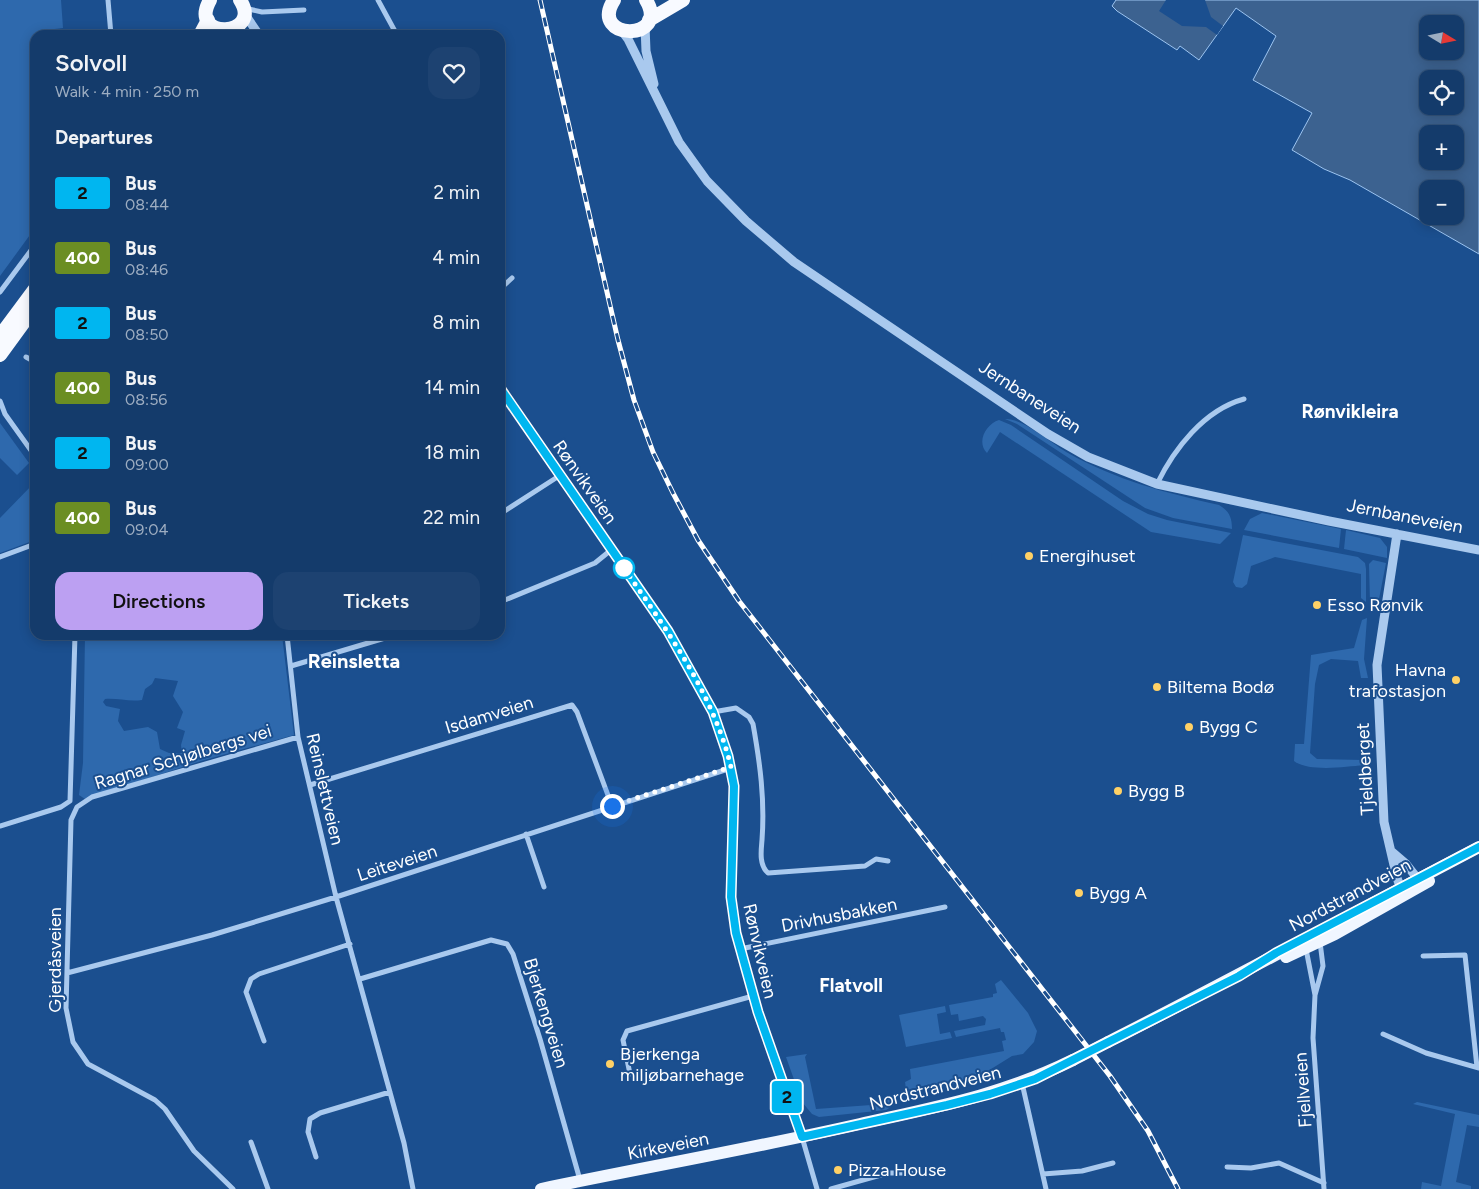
<!DOCTYPE html>
<meta charset="utf-8">
<style>
body{margin:0;font-family:Figtree,sans-serif;background:#1d4271;color:#f1f3f6;height:100vh;display:flex;flex-direction:column;font-size:19px;white-space:nowrap}
*{box-sizing:border-box;margin:0}
p{font-size:16px;color:#9dadc1}
.icon{flex:none;width:28px;height:28px;fill:none;stroke:currentColor;stroke-width:2;stroke-linecap:round;stroke-linejoin:round}
.map{position:relative;flex:1;overflow:hidden}
.details{position:absolute;left:30px;top:30px;width:475px;height:610px;display:flex;flex-direction:column;background:#143b6b;border-radius:15px;box-shadow:0 2px 12px #0003,0 0 0 1px #33557e}
.details>*{flex:none}
.badge{padding:0 10px;border-radius:4px;font-size:18px;line-height:32px}
.needle{width:32px;rotate:100deg}
.buttons{position:absolute;left:1419px;top:15px;display:grid;gap:10px}
.buttons a{display:grid;place-items:center;width:45px;height:45px;border-radius:10px;background:#143b6b;box-shadow:0 2px 12px #0003,0 0 0 1px #33557e;font-size:25px}
.you{position:absolute;width:25px;height:25px;margin:-12px;border:4px solid #fff;border-radius:50%;background:#1a73e8;box-shadow:0 0 0 8px #1a73e833}
.map>.badge{position:absolute;translate:-50% -50%;box-shadow:0 0 0 2px #fff}
h2{padding:0 25px;font-size:19px;line-height:45px}
.round{display:grid;place-items:center;flex:none;width:52px;height:52px;border-radius:15px;background:#1d4271}
.head{display:flex;align-items:center;justify-content:space-between;height:85px;padding:0 25px}
h1{font-size:24px;font-weight:600;line-height:38px}
.button{display:flex;gap:10px;margin-top:auto;padding:10px 25px}
.button a{flex:1;height:58px;border-radius:15px;background:#bca0f2;color:#111;font-size:20px;font-weight:600;line-height:58px;text-align:center}
.button a+a{background:#1d4271;color:#f1f3f6}
ul{padding:0;list-style:none}
li{display:flex;align-items:center;gap:15px;height:65px;padding:0 25px}
li div{flex:1}
li b{display:block;font-size:19px}
li em{font-style:normal}
li .badge{min-width:55px;font-weight:700;text-align:center}
.map>svg:first-child{display:block}
.green{fill:#2e69ad;fill-rule:evenodd}
.water{fill:#3c6290;stroke:#9cc4f0;fill-rule:evenodd}
.pier{fill:#1b4f8f}
.lines{fill:none;stroke-linecap:round;stroke-linejoin:round}
.minor{stroke:#a9c9ee;stroke-width:5}
.tertiary{stroke:#a9c9ee;stroke-width:9}
.primary{stroke:#f0f6ff;stroke-width:12}
.trunk{stroke:#f8faff;stroke-width:14}
.rail-casing{stroke:#fff;stroke-width:5}
.rail{stroke:#1b4f8f;stroke-width:3;stroke-dasharray:9;stroke-linecap:butt}
.primary-bridge{stroke:#f0f6ff;stroke-width:12}
.line-casing{stroke:#fff;stroke-width:11}
.line{stroke:#00b6f0;stroke-width:8}
.walk{stroke:#fff;stroke-width:5;stroke-dasharray:0 9}
.poi-dot{fill:#ffd166;stroke:#1b4f8f;stroke-width:2}
.stop-dot{fill:#fff;stroke:#00b6f0;stroke-width:2.5}
.labels{text-anchor:middle;dominant-baseline:central;stroke-width:4;stroke-linejoin:round;paint-order:stroke}
.street-label{font-size:18px;fill:#fff;stroke:#1b4f8f}
.poi-label{font-size:18px;fill:#fff;stroke:#1b4f8f;text-anchor:start}
.neighbourhood-label{font-size:19px;font-weight:bold;fill:#fff;stroke:#1b4f8f}
.quarter-label{font-size:20px;font-weight:bold;fill:#fff;stroke:#1b4f8f}
</style>
<div class="map">
<svg width="1479" height="1189" viewBox="0 0 1479 1189">
<rect width="100%" height="100%" fill="#1b4f8f"/>
<!-- green -->
<path class="green" d="M 0,0 L 61,0 L 63,28 L 38,31 L 39,35 L 35,35 L 35,228 L 0,276 Z
M 1005,419 C 1023,418 1052,444 1068,453 C 1116,480 1166,493 1219,505 C 1229,511 1232,517 1232,529 L 1173,518 L 1145,508 L 1017,424 Z
M 999,420 L 1011,425 L 1123,501 L 1148,514 L 1167,520 L 1231,533 L 1220,544 L 1151,532 L 1000,432 L 987,453 C 976,442 986,424 999,420 Z
M 0,423 L 29,463 L 17,475 L 0,458 Z
M 35,482 L 35,540 L 0,553 L 0,518 Z
M 1262,513 L 1341,529 L 1339,548 L 1244,530 L 1250,519 Z
M 1346,530 L 1380,538 L 1387,547 L 1387,558 L 1344,549 Z
M 1243,535 L 1358,557 L 1365,563 L 1366,569 L 1366,602 L 1361,598 L 1361,574 L 1275,557 L 1251,566 L 1247,584 L 1242,588 L 1236,587 L 1233,582 Z
M 1373,560 L 1386,563 L 1379,599 L 1370,603 L 1369,564 Z
M 1367,618 L 1364,659 L 1368,678 L 1361,678 L 1358,661 L 1331,659 L 1319,665 L 1315,684 L 1310,753 L 1317,759 L 1363,760 L 1363,765 C 1346,767 1308,772 1294,761 L 1295,744 L 1304,744 L 1311,655 L 1354,648 L 1362,620 Z
M 85,635 L 131,635 L 142,641 L 165,641 L 166,635 L 282,635 L 294,735 L 201,761 L 85,799 L 79,795 L 83,763 ZM 155,678 L 178,681 L 173,696 L 183,712 L 177,728 L 185,731 L 181,745 L 182,753 L 169,753 L 160,749 L 157,732 L 148,727 L 124,731 L 118,721 L 120,709 L 106,706 L 103,702 L 105,699 C 118,698 129,702 142,700 L 145,689 L 152,684 Z
M 1001,980 L 1028,1013 L 1037,1031 L 1034,1042 L 1023,1054 L 1012,1056 L 967,1084 L 937,1084 L 906,1090 L 905,1082 L 911,1079 L 910,1069 L 1004,1051 L 1002,1041 L 1006,1040 L 1004,1032 L 1001,1032 L 1000,1028 L 956,1037 L 954,1031 L 985,1025 L 986,1019 L 983,1016 L 959,1021 L 958,1014 L 951,1015 L 949,1005 L 993,997 L 993,994 L 997,993 L 995,984 Z
M 945,1006 L 946,1012 L 937,1014 L 940,1034 L 950,1032 L 952,1038 L 906,1047 L 899,1015 Z
M 807,1054 L 805,1057 L 816,1109 L 885,1104 L 885,1099 L 893,1098 L 894,1105 L 886,1110 L 819,1117 L 812,1114 L 802,1102 L 786,1057 Z
M 1417,1102 L 1479,1115 L 1479,1127 L 1467,1125 L 1456,1182 L 1471,1186 L 1471,1189 L 1421,1189 L 1422,1182 L 1441,1186 L 1455,1114 L 1413,1104 Z"/>
<!-- water -->
<path class="water" d="M 1116,0 L 1479,0 L 1479,254 L 1350,180 L 1324,169 L 1292,150 L 1312,113 L 1253,80 L 1276,36 L 1236,8 L 1199,60 L 1180,46 L 1177,50 L 1117,11 L 1112,6 ZM 1428,24 L 1455,24 L 1455,51 L 1428,51 ZM 1428,79 L 1455,79 L 1455,106 L 1428,106 ZM 1428,134 L 1455,134 L 1455,161 L 1428,161 ZM 1428,189 L 1455,189 L 1455,216 L 1428,216 Z"/>
<!-- pier -->
<path class="pier" d="M 1166,0 L 1205,0 L 1211,17 L 1223,26 L 1217,35 L 1206,27 L 1182,26 L 1159,11 Z"/>
<g class="lines">
<!-- minor -->
<path class="minor" d="M 108,0 L 111,35
M 378,0 L 397,35
M 244,8 L 262,12 L 304,10
M 500,289 L 512,278
M 0,292 L 35,245
M 26,357 L 35,362
M 0,401 L 5,414 L 35,456
M 1157,484 C 1174,449 1204,410 1244,399
M 500,514 L 559,476
M 0,557 L 35,544
M 500,602 L 595,563 L 611,550
M 287,635 L 298,737 L 336,897 L 404,1143 L 413,1189
M 291,666 L 395,635
M 713,712 L 736,708 L 749,717 L 753,724 C 760,763 765,800 762,840 C 761,851 759,865 768,873 L 865,866 L 876,859 L 888,861
M 310,785 L 572,705 L 577,712 L 612,806
M 0,826 L 61,807 L 70,801 L 75,635
M 526,834 L 544,887
M 740,949 L 945,907
M 1306,949 L 1315,995 L 1313,1038 L 1324,1189
M 1423,956 L 1465,955 L 1477,1067
M 67,973 L 212,935 L 336,897 L 731,768
M 360,979 L 491,940 L 507,944 L 513,954 L 540,1039 L 580,1180
M 1315,995 L 1323,966 L 1320,942
M 1383,1034 L 1426,1053 L 1479,1068
M 264,1041 L 246,992 L 251,979 L 259,974 L 350,944
M 630,1074 L 623,1040 L 627,1031 L 753,996
M 1022,1083 L 1046,1189
M 802,1137 L 817,1189
M 251,1142 L 268,1189
M 316,1157 L 308,1132 L 310,1119 L 320,1113 L 390,1092
M 1227,1167 L 1251,1168 L 1279,1163 L 1324,1183
M 1043,1174 L 1082,1171 L 1113,1163
M 233,1189 L 194,1151 L 165,1109 L 155,1100 L 88,1064 L 73,1042 L 66,1008 L 71,820 L 77,807 L 92,797 L 298,737
M 831,1189 L 888,1173 L 911,1173"/>
<!-- tertiary -->
<path class="tertiary" d="M 244,13 L 259,35
M 645,26 L 646,51 L 654,84
M 232,29 L 244,35
M 622,31 L 628,39 L 679,142 L 707,181 L 746,221 L 794,262 L 1048,434 L 1088,457 L 1157,484 L 1329,521 L 1479,550
M 500,388 L 668,631 L 713,712 L 728,756 L 734,786 L 731,897 L 736,933 L 758,1012 L 802,1137
M 1397,534 L 1377,665 L 1384,822 L 1397,878 L 1402,892
M 1392,852 L 1406,864 L 1421,883"/>
<!-- primary -->
<path class="primary" d="M 1286,957 L 1335,934 L 1429,881
M 1108,1042 C 1233,979 1355,912 1479,847
M 541,1189 C 647,1167 754,1148 860,1124 C 936,1107 1002,1095 1073,1060"/>
<!-- trunk -->
<path class="trunk" d="M 210,0 C 187,41 264,37 240,0
M 614,0 C 588,41 671,42 646,0
M 649,20 L 683,0
M 200,35 L 208,20
M 0,336 L 35,289
M 0,355 L 35,307"/>
<defs>
<path id="rail" d="M 540,0 L 618,340 L 634,400 L 653,452 L 673,493 L 698,540 L 739,601 L 1110,1076 L 1148,1131 L 1178,1189"/>
</defs>
<!-- rail casing -->
<use href="#rail" class="rail-casing"/>
<!-- rail -->
<use href="#rail" class="rail"/>
<!-- primary-bridge -->
<path class="primary-bridge" d="M 1073,1060 L 1108,1042"/>
</g>
<g class="lines">
<defs>
<path id="line" d="M 500,388 L 668,631 L 713,712 L 728,756 L 734,786 L 731,897 L 736,933 L 758,1012 L 802,1137 L 947,1105 L 990,1094 L 1035,1079 L 1239,976 L 1276,953 L 1479,847"/>
</defs>
<!-- line casing -->
<use href="#line" class="line-casing"/>
<!-- line -->
<use href="#line" class="line"/>
<!-- walk -->
<path class="walk" d="M 612,806 L 731,767 C 713,692 665,628 622,565 L 624,568"/>
</g>
<!-- markers -->
<g class="poi-dot">
<circle cx="1029" cy="556" r="5"/>
<circle cx="1317" cy="605" r="5"/>
<circle cx="1456" cy="680" r="5"/>
<circle cx="1157" cy="687" r="5"/>
<circle cx="1189" cy="727" r="5"/>
<circle cx="1118" cy="791" r="5"/>
<circle cx="1079" cy="893" r="5"/>
<circle cx="610" cy="1064" r="5"/>
<circle cx="838" cy="1170" r="5"/>
</g>
<circle class="stop-dot" cx="624" cy="568" r="10"/>
<g class="labels">
<!-- street labels -->
<g class="street-label">
<text transform="translate(1030 397) rotate(33)">Jernbaneveien</text>
<text transform="translate(585 482) rotate(55)">Rønvikveien</text>
<text transform="translate(1405 516) rotate(11)">Jernbaneveien</text>
<text transform="translate(489 715) rotate(-17)">Isdamveien</text>
<text transform="translate(183 757) rotate(-17)">Ragnar Schjølbergs vei</text>
<text transform="translate(1365 769) rotate(-93)">Tjeldberget</text>
<text transform="translate(325 789) rotate(77)">Reinslettveien</text>
<text transform="translate(397 863) rotate(-18)">Leiteveien</text>
<text transform="translate(1350 895) rotate(-28)">Nordstrandveien</text>
<text transform="translate(839 915) rotate(-11)">Drivhusbakken</text>
<text transform="translate(760 951) rotate(77)">Rønvikveien</text>
<text transform="translate(55 960) rotate(-90)">Gjerdåsveien</text>
<text transform="translate(546 1013) rotate(73)">Bjerkengveien</text>
<text transform="translate(935 1088) rotate(-14)">Nordstrandveien</text>
<text transform="translate(1303 1090) rotate(-94)">Fjellveien</text>
<text transform="translate(668 1146) rotate(-11)">Kirkeveien</text>
</g>
<!-- poi labels -->
<g class="poi-label">
<text x="1039" y="556">Energihuset</text>
<text x="1327" y="605">Esso Rønvik</text>
<text x="1446" y="670" text-anchor="end">Havna<tspan x="1446" dy="21">trafostasjon</tspan></text>
<text x="1167" y="687">Biltema Bodø</text>
<text x="1199" y="727">Bygg C</text>
<text x="1128" y="791">Bygg B</text>
<text x="1089" y="893">Bygg A</text>
<text x="620" y="1054">Bjerkenga<tspan x="620" dy="21">miljøbarnehage</tspan></text>
<text x="848" y="1170">Pizza House</text>
</g>
<!-- neighbourhood labels -->
<g class="neighbourhood-label">
<text x="1350" y="411">Rønvikleira</text>
<text x="851" y="985">Flatvoll</text>
</g>
<!-- quarter labels -->
<g class="quarter-label">
<text x="354" y="661">Reinsletta</text>
</g>
</g>
</svg>
<div class="buttons">
<a><svg class="needle" viewBox="-14 -14 28 28"><path d="M0-13l5 13h-10z" fill="#e53935"/><path d="M0 13l5-13h-10z" fill="#9dadc1"/></svg></a>
<a><svg class="icon" aria-label="locate" viewBox="0 0 24 24"><circle cx="12" cy="12" r="6"/><path d="M12 2v4M12 18v4M2 12h4M18 12h4"/></svg></a>
<a>+</a>
<a>−</a>
</div>
<div class="you" style="left:612px;top:806px"></div>
<b class="badge" style="left:787px;top:1097px;background:#00b6f0;color:#111">2</b>
<section class="details">
<div class="head"><div><h1>Solvoll</h1><p>Walk · 4 min · 250 m</p></div><a class="round"><svg class="icon" aria-label="heart" viewBox="0 0 24 24"><path d="M12 20l-8-8c-3-5 5-10 8-4 3-6 11-1 8 4z"/></svg></a></div>
<h2>Departures</h2>
<ul>
<li><span class="badge" style="background:#00b6f0;color:#111">2</span><div><b>Bus</b><p>08:44</p></div><em>2 min</em></li>
<li><span class="badge" style="background:#6b8e23;color:#fff">400</span><div><b>Bus</b><p>08:46</p></div><em>4 min</em></li>
<li><span class="badge" style="background:#00b6f0;color:#111">2</span><div><b>Bus</b><p>08:50</p></div><em>8 min</em></li>
<li><span class="badge" style="background:#6b8e23;color:#fff">400</span><div><b>Bus</b><p>08:56</p></div><em>14 min</em></li>
<li><span class="badge" style="background:#00b6f0;color:#111">2</span><div><b>Bus</b><p>09:00</p></div><em>18 min</em></li>
<li><span class="badge" style="background:#6b8e23;color:#fff">400</span><div><b>Bus</b><p>09:04</p></div><em>22 min</em></li>
</ul>
<div class="button"><a>Directions</a><a>Tickets</a></div>
</section>
</div>
